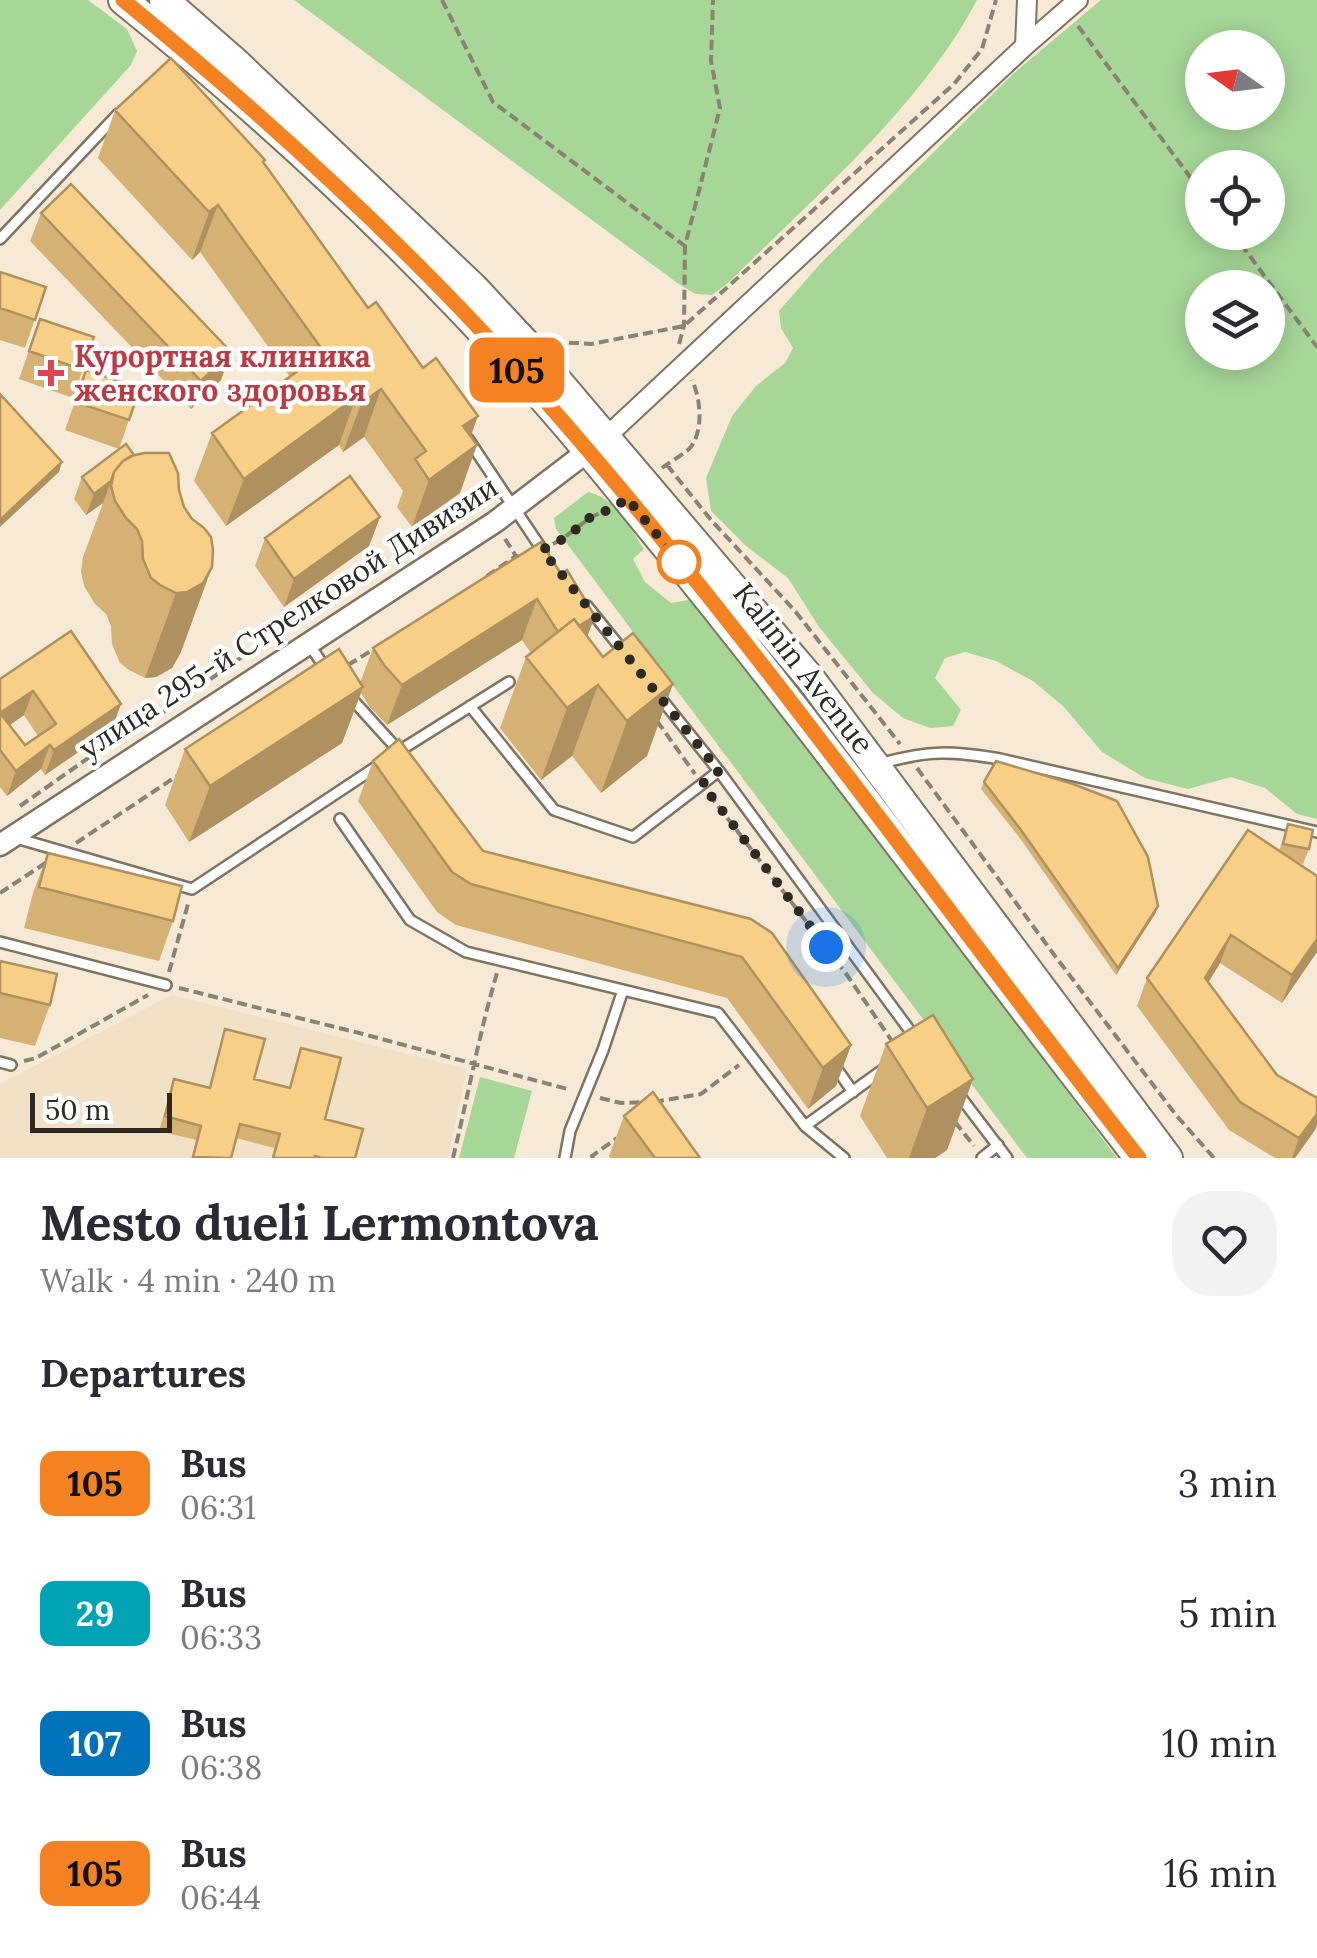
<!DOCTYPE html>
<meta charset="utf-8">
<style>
body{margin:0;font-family:Lora,serif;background:#f2f2f3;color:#2b2b33;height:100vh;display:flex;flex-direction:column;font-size:38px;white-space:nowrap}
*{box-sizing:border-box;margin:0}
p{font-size:32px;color:#7c7c81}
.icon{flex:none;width:55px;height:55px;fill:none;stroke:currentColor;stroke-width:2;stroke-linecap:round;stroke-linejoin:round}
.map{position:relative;height:1158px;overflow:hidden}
.panel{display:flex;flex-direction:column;background:#fff;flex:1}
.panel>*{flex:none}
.badge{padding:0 20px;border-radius:15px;font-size:35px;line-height:65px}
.needle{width:65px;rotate:284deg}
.buttons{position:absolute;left:1185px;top:30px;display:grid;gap:20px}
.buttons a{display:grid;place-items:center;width:100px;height:100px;border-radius:50%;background:#fff;box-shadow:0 5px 25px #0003;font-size:50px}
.scale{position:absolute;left:30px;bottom:25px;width:142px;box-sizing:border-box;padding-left:10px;border:5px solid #2e2a22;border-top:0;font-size:28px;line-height:35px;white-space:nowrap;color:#2e2a22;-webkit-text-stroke:8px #fff;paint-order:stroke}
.you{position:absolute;width:50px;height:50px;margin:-25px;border:8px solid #fff;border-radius:50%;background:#1a73e8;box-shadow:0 0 0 15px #1a73e833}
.map>.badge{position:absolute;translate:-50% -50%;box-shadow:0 0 0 5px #fff}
h2{padding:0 40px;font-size:38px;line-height:90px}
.round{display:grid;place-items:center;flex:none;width:105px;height:105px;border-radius:40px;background:#f2f2f3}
.head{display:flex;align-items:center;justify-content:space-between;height:170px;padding:0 40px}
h1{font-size:48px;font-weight:700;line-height:75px}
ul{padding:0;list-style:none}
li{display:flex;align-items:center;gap:30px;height:130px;padding:0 40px}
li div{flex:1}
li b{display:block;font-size:38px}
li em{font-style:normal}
li .badge{min-width:110px;font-weight:700;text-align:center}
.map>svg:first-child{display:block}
.built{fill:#f1e1c6}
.green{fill:#a6d797;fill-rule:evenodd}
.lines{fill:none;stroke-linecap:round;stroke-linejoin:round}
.service-casing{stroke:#7e7462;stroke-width:14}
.minor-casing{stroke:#7e7462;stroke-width:22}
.tertiary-casing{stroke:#7e7462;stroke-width:25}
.primary-casing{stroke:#7e7462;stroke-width:32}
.path{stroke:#8a8275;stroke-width:4;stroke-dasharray:10 5;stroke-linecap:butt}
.service{stroke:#fff;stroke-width:9}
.minor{stroke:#fff;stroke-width:18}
.tertiary{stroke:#fff;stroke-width:20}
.primary{stroke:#fff;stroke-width:28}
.wall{fill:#d5b273;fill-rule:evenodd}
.shaded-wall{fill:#ae915e}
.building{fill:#f8cf86;stroke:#ae915e;stroke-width:2.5;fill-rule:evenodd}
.line-casing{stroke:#fff;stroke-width:22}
.line{stroke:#f58220;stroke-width:15}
.walk{stroke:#2e2a22;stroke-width:10;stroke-dasharray:0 18}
.health-dot{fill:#e0444e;stroke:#fff;stroke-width:4}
.stop-dot{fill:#fff;stroke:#f58220;stroke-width:5}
.labels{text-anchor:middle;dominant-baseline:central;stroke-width:9;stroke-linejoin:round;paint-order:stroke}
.health-label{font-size:30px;font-weight:bold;fill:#be3a42;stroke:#fff;text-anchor:start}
.street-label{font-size:30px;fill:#2e2a22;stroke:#fff}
</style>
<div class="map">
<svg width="1317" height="1158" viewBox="0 0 1317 1158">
<rect width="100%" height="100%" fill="#f6ead6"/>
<!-- built -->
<path class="built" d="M 172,995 L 467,1069 L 448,1158 L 0,1158 L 0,1084 Z"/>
<!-- green -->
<path class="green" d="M 0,0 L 88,0 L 127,29 L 137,51 L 131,65 L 0,210 Z
M 294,0 L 977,0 C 920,108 814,197 728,283 L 712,295 L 695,294 L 676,282 Z
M 1101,0 L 1317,0 L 1317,819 L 1297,814 L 1265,788 L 1231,777 L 1188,789 L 1145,778 L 1102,752 L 1064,707 L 1033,681 L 996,661 L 965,652 L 945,658 L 935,678 L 961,710 L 953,726 L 930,728 L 903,718 L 873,693 L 819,627 L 788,578 L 746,546 L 711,511 L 706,478 L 732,416 L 756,386 L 785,363 L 793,348 L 781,328 L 779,311 L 820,264 L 1014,73 ZM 1202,48 L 1268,48 L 1268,112 L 1202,112 ZM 1202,168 L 1268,168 L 1268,232 L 1202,232 ZM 1202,288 L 1268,288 L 1268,352 L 1202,352 Z
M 588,492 C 617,499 629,526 644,549 L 633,559 L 645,582 L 671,603 L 689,600 L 720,628 L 1117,1158 L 1027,1158 L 556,529 L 554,518 Z
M 480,1077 L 532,1091 L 514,1158 L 459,1158 Z"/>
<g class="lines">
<defs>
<path id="service" d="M 0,239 L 118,114
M 468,439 L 543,551
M 587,606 L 624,652
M 309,644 L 327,671
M 659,696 L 719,771 L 916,1039
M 351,698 L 399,751 L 509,682
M 470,706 L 554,810 L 633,837 L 719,771
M 882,763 C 930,750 951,751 1000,759 L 1317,832
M 340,819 L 410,920 L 466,952 L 718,1013 L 805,1126 L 844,1158
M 16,838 L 192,889 L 376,767
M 0,942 L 166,985
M 0,1062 L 11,1065
M 834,1065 L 853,1092
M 959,1095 L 1007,1158
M 805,1126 L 884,1069
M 565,1158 L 570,1131 L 603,1050 L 623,990
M 982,1158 L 998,1145"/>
<path id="minor" d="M 1025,46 L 1027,0
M 606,437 L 1025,46 L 1078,0"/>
<path id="tertiary" d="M 0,845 L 495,522 L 588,451"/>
<path id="primary" d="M 123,0 C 272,120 413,252 540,395 C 585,445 626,498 669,550 C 831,749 981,956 1139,1158
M 164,0 L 234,61 L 415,232 L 474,288 L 527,345 L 810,678 L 1168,1158"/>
</defs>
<!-- service casing -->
<use href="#service" class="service-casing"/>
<!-- minor casing -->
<use href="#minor" class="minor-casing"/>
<!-- tertiary casing -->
<use href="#tertiary" class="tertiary-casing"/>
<!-- primary casing -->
<use href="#primary" class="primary-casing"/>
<!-- path -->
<path class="path" d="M 442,0 L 493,102 L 685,246
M 1078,26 L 1202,193
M 1232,232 L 1317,347
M 554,342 L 591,344 L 684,326 L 954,84 L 982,49 L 996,0
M 679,344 L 684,326 L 685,246 L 720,108 L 711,61 L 713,0
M 667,465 L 711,520 L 795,611 L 900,744
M 662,468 C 670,462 681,456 689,449 C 704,433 701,399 692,380
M 505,539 L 516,556
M 553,544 C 573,534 586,516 608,510
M 403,557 L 408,548 L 482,499 L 485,505
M 487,576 L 516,556 L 522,557
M 348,665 L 374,649
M 657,721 L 695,774
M 149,722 L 252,650 L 267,646
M 917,768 L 1055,956 L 1176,1115 L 1214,1158
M 709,794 L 847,975 L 894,1044
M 20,806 L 121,735 L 141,727
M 76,843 L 177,776
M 0,893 L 47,862
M 169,972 L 188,904
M 179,988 L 363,1034 L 571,1090
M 24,1061 L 36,1058 L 148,995
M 600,1098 L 621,1103 L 645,1102
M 654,1102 L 701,1094 L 739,1065
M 955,1122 L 974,1146
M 453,1158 C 468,1096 479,1034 497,973
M 594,1158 L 592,1156 L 617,1138"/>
<!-- service -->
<use href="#service" class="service"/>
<!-- minor -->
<use href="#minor" class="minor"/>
<!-- tertiary -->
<use href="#tertiary" class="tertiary"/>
<!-- primary -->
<use href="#primary" class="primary"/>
</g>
<!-- wall -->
<path class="wall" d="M 115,110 L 265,160 L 264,163 L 368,308 L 470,436 L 460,493 L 412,527 L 397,507 L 403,491 L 364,437 L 343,452 L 339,445 L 226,526 L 194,481 L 212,433 L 290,377 L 200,252 L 192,260 L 98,158 Z
M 41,213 L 231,352 L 221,380 L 191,409 L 30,241 Z
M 0,272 L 46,287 L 25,348 L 0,340 Z
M 40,319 L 94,337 L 73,398 L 19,379 Z
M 86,370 L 140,388 L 119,449 L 65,430 Z
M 169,453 L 181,652 L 172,668 L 156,677 L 145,678 L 129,670 L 120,663 L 112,644 L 111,626 L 106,614 L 95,604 L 84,586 L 81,571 L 83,557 L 103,503 L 86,515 L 74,499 L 82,477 L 134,455 Z
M 380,517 L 369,546 L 284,607 L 255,566 L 265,538 Z
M 541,542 L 647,756 L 601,793 L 572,756 L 541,780 L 500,728 L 526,657 L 531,653 L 522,640 L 387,725 L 369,706 L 361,693 L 342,743 L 189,842 L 165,805 L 185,749 L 360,683 L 373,648 Z
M 71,631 L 112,729 L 45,775 L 41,769 L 7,796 L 0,787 L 0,679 ZM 24,715 L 38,736 L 25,745 L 10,725 Z
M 373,761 L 483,851 L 751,919 L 851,1045 L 836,1086 L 808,1109 L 727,998 L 456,925 L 437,912 L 358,801 Z
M 984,782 L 1158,906 L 1155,914 L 1116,975 L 1019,837 L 981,789 Z
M 1288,824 L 1309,849 L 1303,864 L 1296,862 L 1317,952 L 1282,1003 L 1220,963 L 1208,983 L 1277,1075 L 1317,1114 L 1317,1125 L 1315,1130 L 1295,1158 L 1275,1158 L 1229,1130 L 1137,1006 L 1147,978 L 1279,851 Z
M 48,853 L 173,921 L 159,961 L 24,928 L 33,893 Z
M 0,961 L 50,1005 L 35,1046 L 0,1038 Z
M 225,1029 L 254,1079 L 289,1088 L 301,1048 L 325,1119 L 355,1158 L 272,1158 L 274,1148 L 236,1138 L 231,1158 L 192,1158 L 196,1140 L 159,1131 L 174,1079 L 209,1088 Z
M 886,1044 L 973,1079 L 947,1150 L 935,1158 L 887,1158 L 860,1116 Z
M 624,1116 L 700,1158 L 610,1158 L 609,1156 Z"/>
<!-- shaded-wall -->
<path class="shaded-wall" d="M 218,205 L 200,252 L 192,260 L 209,212 Z
M 231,352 L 221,380 L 191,409 L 201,381 Z
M 381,389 L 364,437 L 343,452 L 361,404 Z
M 356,397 L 339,445 L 226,526 L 244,479 Z
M 478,416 L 464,455 L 477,445 L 460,493 L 412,527 L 429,480 L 463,426 Z
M 62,462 L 59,472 L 0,527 L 0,520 Z
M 111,481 L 103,503 L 86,515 L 94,494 Z
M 380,517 L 369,546 L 284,607 L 294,579 Z
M 212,567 L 181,652 L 172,668 L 156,677 L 145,678 L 176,593 Z
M 537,599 L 522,640 L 387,725 L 402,685 Z
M 595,616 L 580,656 L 561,637 Z
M 673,684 L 647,756 L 601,793 L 627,721 Z
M 598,685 L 572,756 L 541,780 L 567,708 Z
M 363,687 L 342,743 L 189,842 L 210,786 Z
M 33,691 L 24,715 L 0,732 L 0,713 Z
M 121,704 L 112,729 L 45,775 L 54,750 Z
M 50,745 L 41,769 L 7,796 L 16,771 Z
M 1158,906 L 1155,914 L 1116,975 L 1118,968 Z
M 1231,935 L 1220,963 L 1194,1006 L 1205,978 Z
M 1317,939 L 1317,952 L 1282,1003 L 1292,975 Z
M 851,1045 L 836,1086 L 808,1109 L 823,1068 Z
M 973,1079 L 947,1150 L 935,1158 L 909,1158 L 927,1108 Z
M 1317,1114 L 1317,1125 L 1315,1130 L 1295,1158 L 1292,1158 L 1299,1138 Z"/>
<!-- building -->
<path class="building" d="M 171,58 L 265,160 L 263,162 L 368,308 L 376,302 L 423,368 L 436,358 L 478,416 L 463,426 L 477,445 L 429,480 L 415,459 L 426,451 L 381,389 L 361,404 L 356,397 L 244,479 L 212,433 L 324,352 L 218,205 L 209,212 L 115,110 Z
M 71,184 L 231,352 L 201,381 L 41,213 Z
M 0,272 L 46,287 L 35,320 L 0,308 Z
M 40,319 L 94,337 L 83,370 L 29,351 Z
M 86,370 L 140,388 L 129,420 L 75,402 Z
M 0,394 L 62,462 L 0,520 Z
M 126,444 L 134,455 L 123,461 L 114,472 L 111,481 L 94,494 L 82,477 Z
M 144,453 L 169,453 L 178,473 L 179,490 L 184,507 L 192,519 L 204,528 L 211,537 L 213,550 L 212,567 L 203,583 L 187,592 L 176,593 L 160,585 L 151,578 L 143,559 L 142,541 L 137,529 L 126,518 L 115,501 L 111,486 L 114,472 L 123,461 L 131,456 Z
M 350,476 L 380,517 L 294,579 L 265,538 Z
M 541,542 L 561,574 L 567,570 L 595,616 L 579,626 L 574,619 L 558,632 L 537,599 L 402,685 L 384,665 L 373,648 Z
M 574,619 L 603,657 L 633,633 L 673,684 L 627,721 L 598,685 L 567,708 L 526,657 Z
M 71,631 L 121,704 L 54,750 L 50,745 L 16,771 L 0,750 L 0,679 ZM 33,691 L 56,724 L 25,745 L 0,713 Z
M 339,649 L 363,687 L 210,786 L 185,749 Z
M 399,739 L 483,851 L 751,919 L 772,933 L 851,1045 L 823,1068 L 742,957 L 471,884 L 452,872 L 373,761 Z
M 996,761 L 1073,784 L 1117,801 L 1148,857 L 1158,906 L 1118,968 L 1021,830 L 984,782 Z
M 1288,824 L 1313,830 L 1309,849 L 1283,844 Z
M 1248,830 L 1317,876 L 1317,939 L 1292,975 L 1231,935 L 1205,978 L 1277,1075 L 1317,1098 L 1317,1114 L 1299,1138 L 1240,1102 L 1147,978 Z
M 48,853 L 182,886 L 173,921 L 39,887 Z
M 0,961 L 57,974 L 50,1005 L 0,993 Z
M 933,1015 L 973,1079 L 927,1108 L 886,1044 Z
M 225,1029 L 265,1039 L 254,1079 L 290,1088 L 301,1048 L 341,1058 L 325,1119 L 363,1129 L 355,1158 L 321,1158 L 315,1156 L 314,1158 L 273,1158 L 280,1134 L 240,1124 L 231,1158 L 193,1157 L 201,1126 L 165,1116 L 174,1079 L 210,1088 Z
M 653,1092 L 700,1158 L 655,1158 L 624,1116 Z"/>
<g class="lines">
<defs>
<path id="line" d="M 123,0 C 271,121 413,251 540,395 C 754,637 939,904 1139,1158"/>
</defs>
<!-- line casing -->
<use href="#line" class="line-casing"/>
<!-- line -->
<use href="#line" class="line"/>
<!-- walk -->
<path class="walk" d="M 679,562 L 627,498 L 613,509 L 594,514 L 567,537 L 542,550 L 719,771 L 702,784 L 826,947"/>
</g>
<!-- markers -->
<path class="health-dot" d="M46 358h10v10h10v10h-10v10h-10v-10h-10v-10h10z"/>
<circle class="stop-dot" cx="679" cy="562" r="20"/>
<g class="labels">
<!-- health labels -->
<g class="health-label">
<text x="74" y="356">Курортная клиника<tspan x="74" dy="34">женского здоровья</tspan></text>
</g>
<!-- street labels -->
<g class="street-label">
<text transform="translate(288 617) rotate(-33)">улица 295-й Стрелковой Дивизии</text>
<text transform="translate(804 668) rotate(52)">Kalinin Avenue</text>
</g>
</g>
</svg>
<div class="buttons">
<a><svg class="needle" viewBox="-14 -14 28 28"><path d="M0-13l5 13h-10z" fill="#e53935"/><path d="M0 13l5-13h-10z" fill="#7c7c81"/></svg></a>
<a><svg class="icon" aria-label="locate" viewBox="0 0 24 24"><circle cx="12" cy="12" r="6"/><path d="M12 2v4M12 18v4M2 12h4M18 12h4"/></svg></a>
<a><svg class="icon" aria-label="layers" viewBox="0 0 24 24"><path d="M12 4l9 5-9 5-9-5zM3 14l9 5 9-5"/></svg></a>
</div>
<div class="scale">50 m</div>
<div class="you" style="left:826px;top:947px"></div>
<b class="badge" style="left:517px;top:370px;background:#f58220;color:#111">105</b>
</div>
<section class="panel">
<div class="head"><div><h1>Mesto dueli Lermontova</h1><p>Walk · 4 min · 240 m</p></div><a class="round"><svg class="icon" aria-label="heart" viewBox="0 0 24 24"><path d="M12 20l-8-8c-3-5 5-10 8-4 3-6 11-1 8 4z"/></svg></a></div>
<h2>Departures</h2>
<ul>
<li><span class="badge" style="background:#f58220;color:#111">105</span><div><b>Bus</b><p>06:31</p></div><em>3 min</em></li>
<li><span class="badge" style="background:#00a3b4;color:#fff">29</span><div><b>Bus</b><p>06:33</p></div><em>5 min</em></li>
<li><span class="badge" style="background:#0072bc;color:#fff">107</span><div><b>Bus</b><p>06:38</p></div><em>10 min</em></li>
<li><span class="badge" style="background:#f58220;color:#111">105</span><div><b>Bus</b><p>06:44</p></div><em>16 min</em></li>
</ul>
</section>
